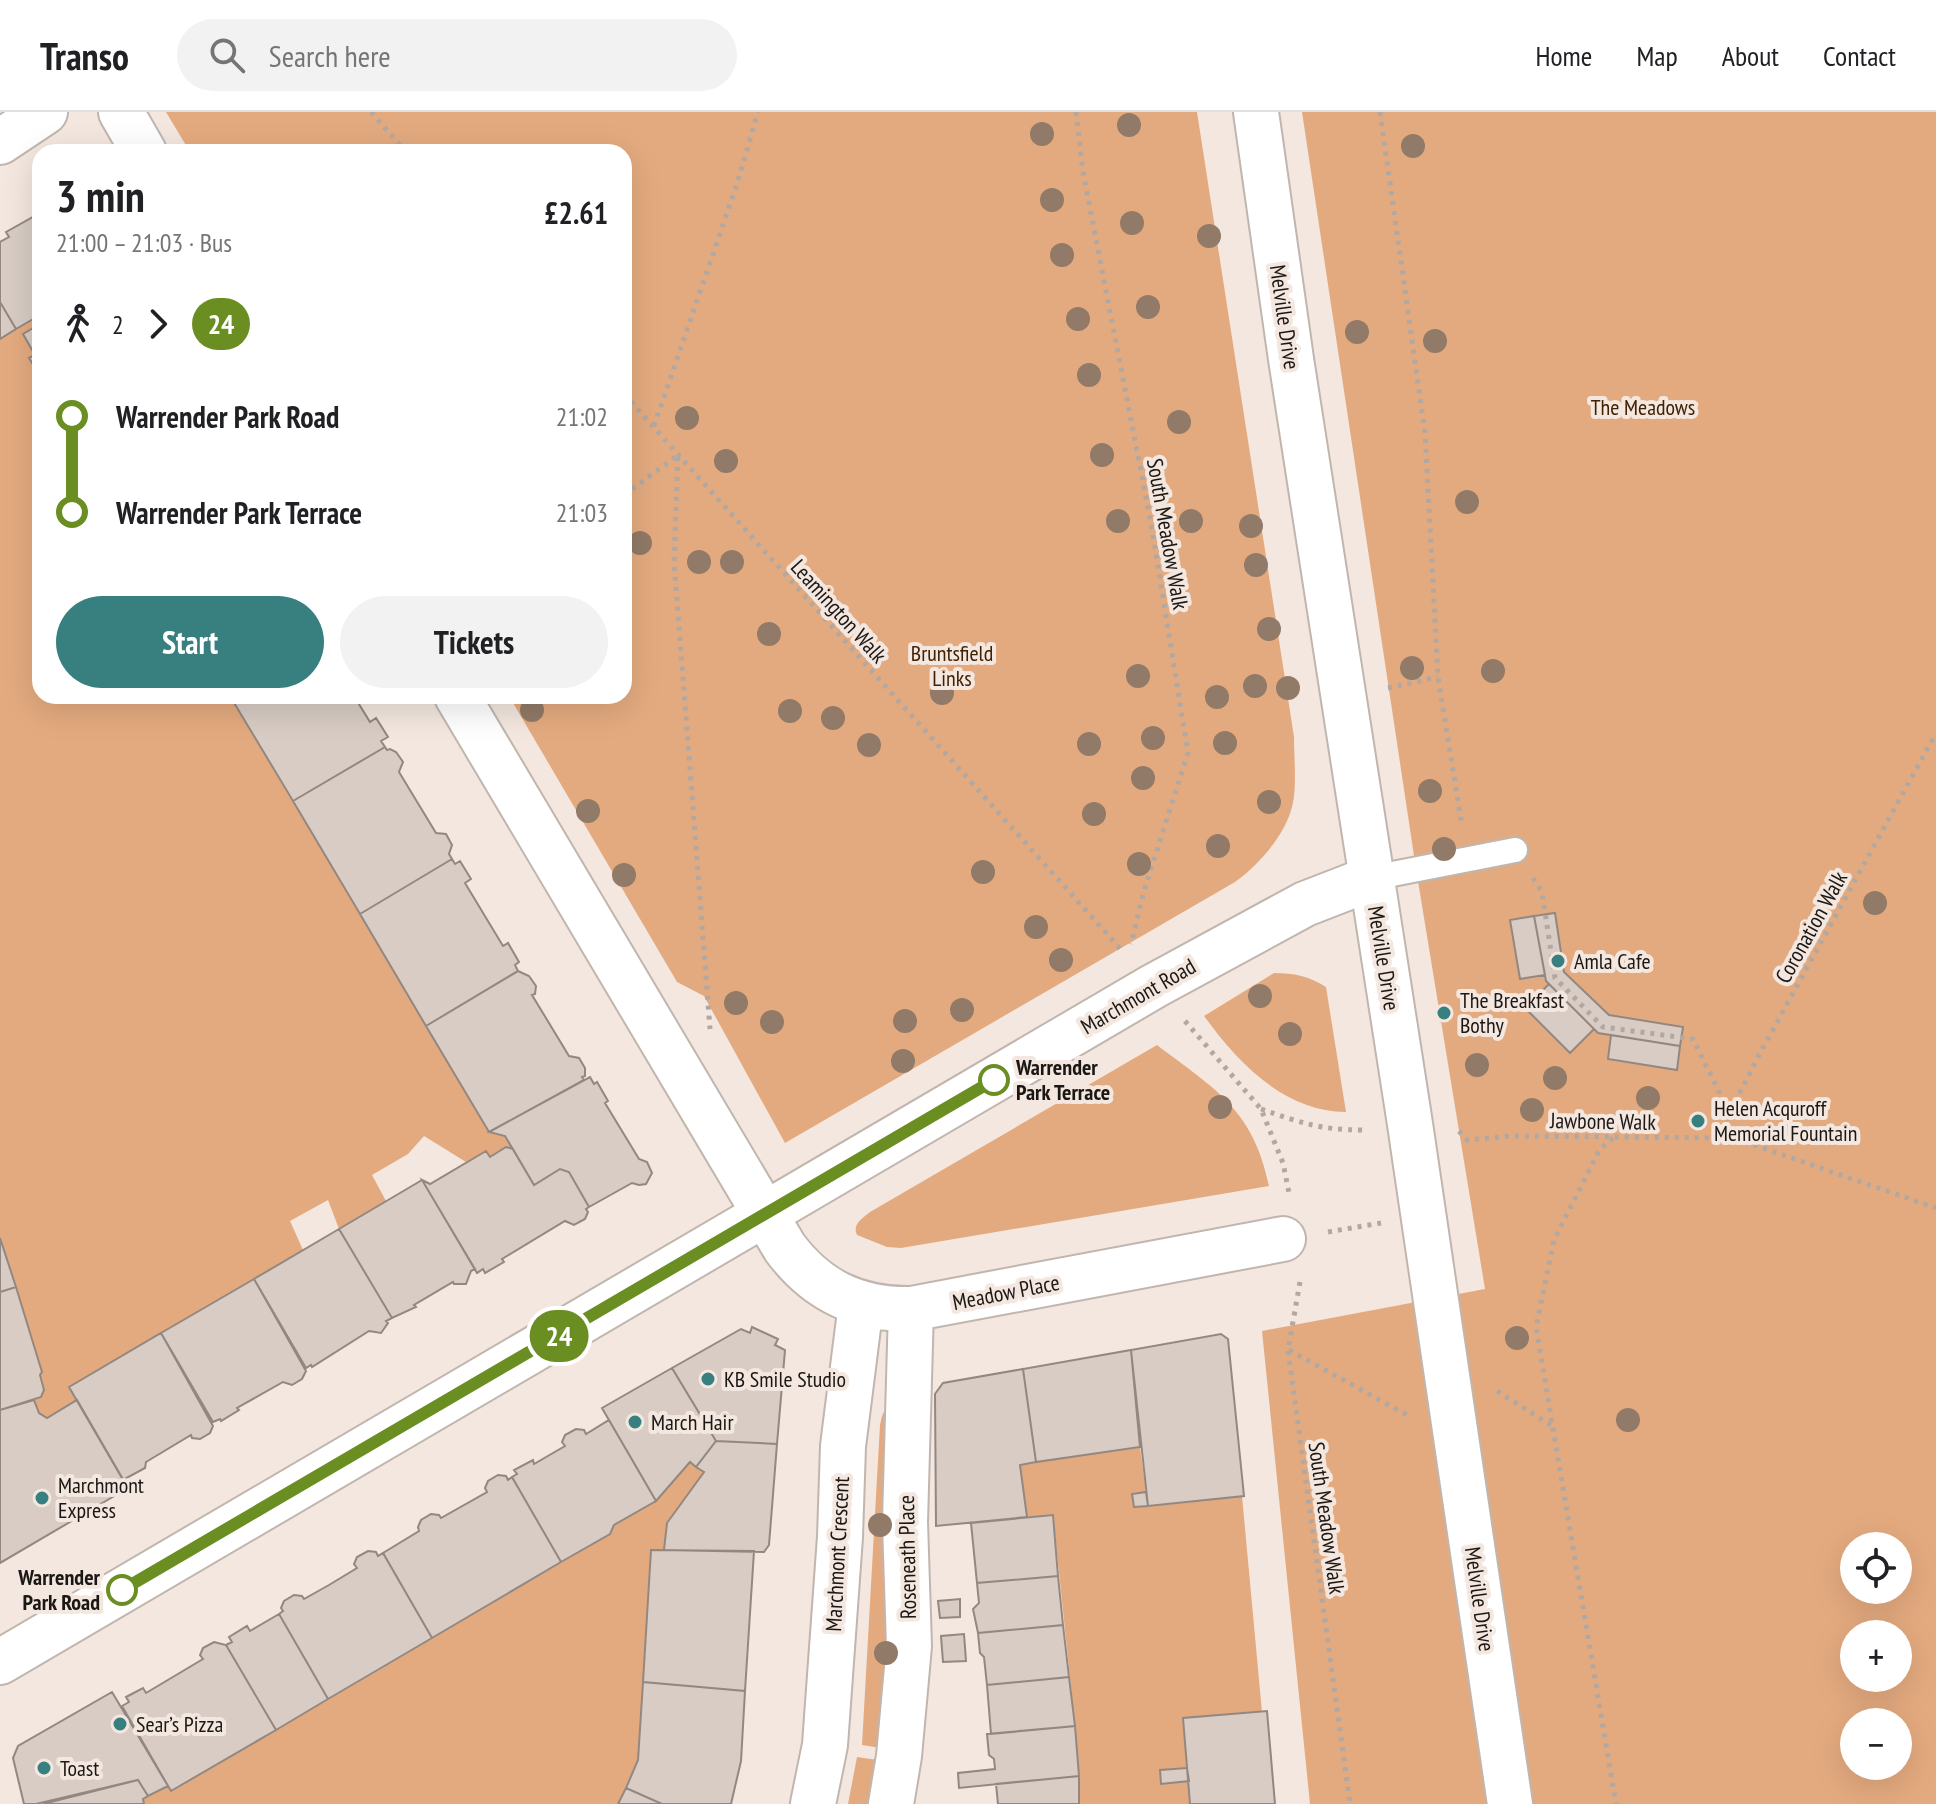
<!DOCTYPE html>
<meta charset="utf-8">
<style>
body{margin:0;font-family:"PT Sans Narrow",sans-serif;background:#f2f2f2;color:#202124;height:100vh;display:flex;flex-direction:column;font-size:30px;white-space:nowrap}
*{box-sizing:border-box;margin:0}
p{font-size:26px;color:#757577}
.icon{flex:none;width:44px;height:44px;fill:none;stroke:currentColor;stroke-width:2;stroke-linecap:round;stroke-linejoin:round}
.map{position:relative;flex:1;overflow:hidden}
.panel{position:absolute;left:32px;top:32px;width:600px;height:560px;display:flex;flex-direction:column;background:#fff;border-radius:24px;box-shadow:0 8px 32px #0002}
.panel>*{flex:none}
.badge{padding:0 16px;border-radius:26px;font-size:28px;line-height:52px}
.buttons{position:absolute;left:1840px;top:1420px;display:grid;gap:16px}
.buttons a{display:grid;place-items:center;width:72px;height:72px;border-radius:50%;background:#fff;box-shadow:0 8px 32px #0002;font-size:40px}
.map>.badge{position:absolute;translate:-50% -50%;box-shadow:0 0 0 4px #fff}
.legs{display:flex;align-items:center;gap:12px;height:88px;padding:0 24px;font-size:26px}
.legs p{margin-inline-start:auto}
.summary{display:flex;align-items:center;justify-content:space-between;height:136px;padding:0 24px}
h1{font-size:44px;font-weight:700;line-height:60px}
.primary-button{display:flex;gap:16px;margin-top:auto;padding:16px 24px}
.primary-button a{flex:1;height:92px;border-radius:48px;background:#38807f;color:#fff;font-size:32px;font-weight:700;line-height:92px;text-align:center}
.primary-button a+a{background:#f2f2f2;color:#202124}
ul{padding:0 24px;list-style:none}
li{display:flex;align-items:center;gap:28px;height:96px;font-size:30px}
li i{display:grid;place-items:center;width:12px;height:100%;margin:0 10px;background:currentColor}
li i::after{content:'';width:20px;height:20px;margin:-10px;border:6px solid;border-radius:50%;background:#fff}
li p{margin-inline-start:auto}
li:first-child i{background:linear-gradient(#0000 50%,currentColor 0)}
li:last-child i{background:linear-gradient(currentColor 50%,#0000 0)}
header{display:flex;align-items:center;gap:48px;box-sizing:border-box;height:112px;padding:0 40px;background:#fff;border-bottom:2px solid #e0e0e0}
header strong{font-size:38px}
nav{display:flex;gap:44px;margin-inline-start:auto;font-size:28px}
.search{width:560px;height:72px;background:#f2f2f2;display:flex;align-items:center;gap:20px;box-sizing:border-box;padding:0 28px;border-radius:44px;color:#757577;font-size:30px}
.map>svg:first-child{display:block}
.green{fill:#e4aa7f;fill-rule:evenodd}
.building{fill:#d8ccc4;stroke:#938881;stroke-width:2}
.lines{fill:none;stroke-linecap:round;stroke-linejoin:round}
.service-casing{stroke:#c1b6ae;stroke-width:28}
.minor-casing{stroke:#c1b6ae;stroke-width:48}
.tertiary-casing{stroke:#c1b6ae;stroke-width:48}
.primary-casing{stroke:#c1b6ae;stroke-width:48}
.path{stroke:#b2a8a2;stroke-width:5;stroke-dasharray:4 6;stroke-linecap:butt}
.service{stroke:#fff;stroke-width:24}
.minor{stroke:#fff;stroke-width:44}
.tertiary{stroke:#fff;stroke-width:44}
.primary{stroke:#fff;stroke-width:44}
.tree{fill:#917a67}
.line-1-casing{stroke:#fff;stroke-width:18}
.line-1{stroke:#6b8e23;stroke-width:12}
.poi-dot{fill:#38807f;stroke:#f3e7df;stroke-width:3}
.stop-1-dot{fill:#fff;stroke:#6b8e23;stroke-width:4}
.labels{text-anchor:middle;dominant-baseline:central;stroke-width:8;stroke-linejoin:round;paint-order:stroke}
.street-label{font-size:22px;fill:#1b1714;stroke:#f3e7df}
.park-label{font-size:22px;fill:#412104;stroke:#f3e7df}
.poi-label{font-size:22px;fill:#1b1714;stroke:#f3e7df;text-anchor:start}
.stop-label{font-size:22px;font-weight:bold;fill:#1b1714;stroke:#f3e7df;text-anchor:start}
</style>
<header>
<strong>Transo</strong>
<div class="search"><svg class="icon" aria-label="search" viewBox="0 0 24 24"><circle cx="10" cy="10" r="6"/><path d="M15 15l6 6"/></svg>Search here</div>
<nav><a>Home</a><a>Map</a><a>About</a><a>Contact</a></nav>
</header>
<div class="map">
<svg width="1936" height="1692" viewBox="0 0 1936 1692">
<rect width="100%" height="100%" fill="#f3e7df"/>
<!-- green -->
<path class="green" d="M 166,0 L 1197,0 L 1294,625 C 1294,645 1297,677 1292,695 C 1285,723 1258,754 1235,770 L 785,1031 L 704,884 L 677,870 L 509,584 L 624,584 L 624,40 L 190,40 Z
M 1302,0 L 1936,0 L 1936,1692 L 1310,1692 L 1262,1219 L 1485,1177 L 1416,757 ZM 1854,1434 L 1898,1434 L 1898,1478 L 1854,1478 ZM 1854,1522 L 1898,1522 L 1898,1566 L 1854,1566 ZM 1854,1610 L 1898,1610 L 1898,1654 L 1854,1654 Z
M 40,203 L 40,212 L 23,223 L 35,243 L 30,246 L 40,264 L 40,584 L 230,584 L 489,1020 L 505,1024 L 513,1037 L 506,1035 L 490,1045 L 486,1039 L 466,1050 L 424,1024 L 408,1042 L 372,1063 L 386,1089 L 339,1117 L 328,1088 L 290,1109 L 303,1138 L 70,1275 L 77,1288 L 47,1306 L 39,1301 L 34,1288 L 41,1285 L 44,1278 L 0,1126 L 0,227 Z
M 1274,861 C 1294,861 1309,864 1326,875 L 1346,1000 C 1284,999 1239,952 1204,904 Z
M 1157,933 C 1216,978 1253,997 1269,1074 L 901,1136 L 887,1135 L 857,1123 C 852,1112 862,1107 870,1100 Z
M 891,1286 L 887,1637 L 862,1633 L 880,1313 L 882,1304 Z
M 1140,1335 L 1146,1380 L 1132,1382 L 1134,1395 L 1242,1384 L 1262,1600 L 1187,1656 L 1161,1658 L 1162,1671 L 1189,1669 L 1190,1692 L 1079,1692 L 1075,1614 L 1053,1403 L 1027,1405 L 1020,1353 Z
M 690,1350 L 704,1360 L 667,1411 L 664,1438 L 651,1439 L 638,1648 L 618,1692 L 144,1692 L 143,1687 L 168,1674 L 172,1679 L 610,1422 L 614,1413 L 656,1389 Z
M 857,1645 L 885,1649 L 878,1692 L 848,1692 Z"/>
<!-- building -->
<path class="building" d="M 40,101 L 40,203 L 16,217 L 0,190 L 0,130 L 9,125 L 6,120 Z
M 0,190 L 16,217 L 0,227 Z
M 40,212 L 40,264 L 29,246 L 35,243 L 23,222 Z
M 230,584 L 354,584 L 370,610 L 376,606 L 388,625 L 381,629 L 385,635 L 293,689 Z
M 385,635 L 387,638 L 390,637 L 396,640 L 403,650 L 399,660 L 436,721 L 446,722 L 452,733 L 449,742 L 452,747 L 360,802 L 293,689 Z
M 452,747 L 455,752 L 460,749 L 471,767 L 465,771 L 503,834 L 508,831 L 519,850 L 515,853 L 518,859 L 426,914 L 360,802 Z
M 1555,801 L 1564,860 L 1609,903 L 1683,915 L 1680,934 L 1598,921 L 1546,869 L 1534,804 Z
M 1534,804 L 1545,863 L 1520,867 L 1510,808 Z
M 518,859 L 529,864 L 536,874 L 535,882 L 532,883 L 569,944 L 579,946 L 585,956 L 585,964 L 582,965 L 584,968 L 489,1020 L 426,914 Z
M 1549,872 L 1594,917 L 1570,941 L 1525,896 Z
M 1448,894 L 1450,907 L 1441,909 L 1439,896 Z
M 1611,923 L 1680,934 L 1677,958 L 1608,947 Z
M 590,965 L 594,972 L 597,970 L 608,989 L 605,991 L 639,1047 L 647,1050 L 652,1061 L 646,1072 L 639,1073 L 632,1071 L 589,1095 L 569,1060 L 560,1057 L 534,1073 L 505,1024 L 489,1020 Z
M 506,1035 L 513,1037 L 534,1073 L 560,1057 L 569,1060 L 589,1095 L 586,1097 L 588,1100 L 585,1107 L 574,1113 L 565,1109 L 502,1147 L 504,1150 L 485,1161 L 483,1157 L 477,1161 L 422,1068 L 430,1072 L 486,1039 L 490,1045 Z
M 422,1068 L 475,1157 L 471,1159 L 466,1172 L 454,1172 L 453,1170 L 414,1193 L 416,1195 L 392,1206 L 339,1117 Z
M 339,1117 L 392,1206 L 386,1209 L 388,1211 L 381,1221 L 369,1219 L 312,1255 L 311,1253 L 306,1256 L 254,1167 Z
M 0,1126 L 16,1175 L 0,1180 Z
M 254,1167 L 306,1259 L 302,1267 L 292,1273 L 283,1270 L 237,1296 L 239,1298 L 221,1309 L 220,1307 L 213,1310 L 161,1221 Z
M 16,1175 L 42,1260 L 40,1263 L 44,1278 L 41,1285 L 0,1298 L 0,1180 Z
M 752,1215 L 778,1227 L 775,1233 L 785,1238 L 777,1332 L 716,1329 L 672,1256 L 741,1217 L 750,1221 Z
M 161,1221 L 213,1314 L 210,1321 L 200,1327 L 192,1326 L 191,1323 L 146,1350 L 145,1356 L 123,1368 L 69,1275 Z
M 1221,1222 L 1228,1227 L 1244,1384 L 1148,1394 L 1131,1238 Z
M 1131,1238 L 1140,1335 L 1036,1350 L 1023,1257 Z
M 672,1256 L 716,1329 L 696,1355 L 690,1350 L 656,1389 L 602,1296 Z
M 1023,1257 L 1036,1350 L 1020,1353 L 1027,1405 L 936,1414 L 935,1282 L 943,1271 Z
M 34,1288 L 39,1301 L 47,1306 L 77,1288 L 128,1376 L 0,1451 L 0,1298 Z
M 609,1308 L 656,1389 L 614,1413 L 610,1422 L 561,1450 L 512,1365 L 517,1362 L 514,1358 L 533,1348 L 534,1352 L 565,1334 L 562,1330 L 565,1323 L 576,1317 L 584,1318 L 586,1322 Z
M 716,1329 L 777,1332 L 769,1433 L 764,1440 L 664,1438 L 667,1411 L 704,1360 L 696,1355 Z
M 498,1363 L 506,1364 L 508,1368 L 512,1365 L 561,1450 L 432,1526 L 383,1441 L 419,1419 L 418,1415 L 421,1408 L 431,1402 L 439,1403 L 441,1406 L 487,1380 L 485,1376 L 488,1369 Z
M 1146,1380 L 1148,1394 L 1134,1395 L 1132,1382 Z
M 1053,1403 L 1058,1464 L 977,1471 L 971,1411 Z
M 651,1438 L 754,1439 L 745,1579 L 643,1570 Z
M 368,1439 L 376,1440 L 378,1444 L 383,1441 L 432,1526 L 328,1587 L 279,1502 L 283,1499 L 281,1496 L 284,1489 L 294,1483 L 302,1484 L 304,1487 L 329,1473 L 357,1456 L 354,1452 L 357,1445 Z
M 1058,1464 L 1063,1513 L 978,1521 L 973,1497 L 979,1491 L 977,1471 Z
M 960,1487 L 960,1505 L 940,1506 L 938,1489 Z
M 279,1502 L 328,1587 L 276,1618 L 226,1533 L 232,1530 L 229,1525 L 247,1514 L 250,1519 Z
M 1063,1513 L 1069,1565 L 987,1573 L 984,1545 L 980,1541 L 978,1521 Z
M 964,1522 L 966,1549 L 943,1550 L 941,1524 Z
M 214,1530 L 226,1533 L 276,1618 L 171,1679 L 122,1594 L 129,1590 L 126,1585 L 143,1576 L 146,1581 L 203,1547 L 200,1543 L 203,1536 Z
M 1069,1565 L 1075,1614 L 991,1622 L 987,1573 Z
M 643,1570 L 745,1579 L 741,1649 L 731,1692 L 662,1692 L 626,1676 L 638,1648 Z
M 112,1580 L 168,1674 L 148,1684 L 138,1668 L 36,1692 L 24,1692 L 13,1646 L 18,1634 Z
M 1267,1599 L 1275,1692 L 1190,1692 L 1183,1606 Z
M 1075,1614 L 1079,1664 L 959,1676 L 958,1661 L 995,1657 L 994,1647 L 989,1643 L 987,1622 Z
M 1187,1656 L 1189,1669 L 1161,1672 L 1160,1658 Z
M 1079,1664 L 1079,1692 L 998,1692 L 996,1672 Z
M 138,1668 L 148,1684 L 143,1687 L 144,1692 L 43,1692 Z
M 626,1676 L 662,1692 L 618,1692 Z"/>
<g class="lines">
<defs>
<path id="service" d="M 1372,766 L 1515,738"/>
<path id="minor" d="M 121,0 L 144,40
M 0,30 L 45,0
M 457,584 L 785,1136 C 817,1179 858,1198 911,1197 L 1283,1127
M 813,1692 L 825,1633 L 840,1425 L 843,1334 L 861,1192
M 891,1692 L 899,1644 L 909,1534 L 905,1410 L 911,1197"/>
<path id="tertiary" d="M 0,1550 L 1154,874 L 1305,792 L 1372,766"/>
<path id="primary" d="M 1256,0 L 1291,247 L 1410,1012 L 1510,1692"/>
</defs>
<!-- service casing -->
<use href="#service" class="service-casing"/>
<!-- minor casing -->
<use href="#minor" class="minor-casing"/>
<!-- tertiary casing -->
<use href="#tertiary" class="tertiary-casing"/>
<!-- primary casing -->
<use href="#primary" class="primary-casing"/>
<!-- path -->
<path class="path" d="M 371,0 L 406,40
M 1076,0 L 1083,60 L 1151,411 L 1188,641 L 1144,779 L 1131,832
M 1380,0 L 1425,321 L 1438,565 L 1462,714
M 624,282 L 1124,841
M 654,314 L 736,75 L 758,0
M 678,345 L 674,449 L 710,917
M 624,383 L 677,344
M 1388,576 L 1438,565
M 1533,766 L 1542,780 L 1555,866 L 1603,915 L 1693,927 L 1729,1000
M 1185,909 L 1261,997 L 1283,1051 L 1289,1081
M 1261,997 C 1302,1011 1320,1018 1364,1018
M 1459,1019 L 1467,1028 L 1511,1024 L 1734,1026 L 1936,1096
M 1613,1026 L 1600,1037 L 1554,1128 L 1536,1215 L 1616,1692
M 1717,1026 L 1759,943 L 1936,621
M 1328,1120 L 1381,1111
M 1300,1170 L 1288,1238 L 1350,1692
M 1289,1238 L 1407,1303
M 1497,1279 L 1552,1314"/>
<!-- service -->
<use href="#service" class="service"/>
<!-- minor -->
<use href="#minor" class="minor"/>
<!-- tertiary -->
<use href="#tertiary" class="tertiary"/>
<!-- primary -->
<use href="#primary" class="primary"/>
</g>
<!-- trees -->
<g class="tree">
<circle cx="1129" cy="13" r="12"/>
<circle cx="1042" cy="22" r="12"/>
<circle cx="1413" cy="34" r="12"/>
<circle cx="1052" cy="88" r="12"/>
<circle cx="1132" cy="111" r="12"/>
<circle cx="1209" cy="124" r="12"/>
<circle cx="1062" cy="143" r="12"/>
<circle cx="1148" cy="195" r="12"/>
<circle cx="1078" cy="207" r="12"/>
<circle cx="1357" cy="220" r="12"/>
<circle cx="1435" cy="229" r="12"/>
<circle cx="1089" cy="263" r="12"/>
<circle cx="687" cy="306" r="12"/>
<circle cx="1179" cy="310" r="12"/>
<circle cx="1102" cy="343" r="12"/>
<circle cx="726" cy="349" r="12"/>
<circle cx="1467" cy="390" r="12"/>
<circle cx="1118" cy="409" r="12"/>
<circle cx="1191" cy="409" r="12"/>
<circle cx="1251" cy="414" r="12"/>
<circle cx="640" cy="431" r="12"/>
<circle cx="699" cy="450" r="12"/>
<circle cx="732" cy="450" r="12"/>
<circle cx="1256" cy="453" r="12"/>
<circle cx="1269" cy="517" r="12"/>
<circle cx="769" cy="522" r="12"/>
<circle cx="1412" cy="556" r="12"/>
<circle cx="1493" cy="559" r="12"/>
<circle cx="1138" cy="564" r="12"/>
<circle cx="1255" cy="574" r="12"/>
<circle cx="1288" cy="576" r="12"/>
<circle cx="942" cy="581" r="12"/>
<circle cx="1217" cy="585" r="12"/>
<circle cx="532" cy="598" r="12"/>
<circle cx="790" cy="599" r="12"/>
<circle cx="833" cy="606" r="12"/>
<circle cx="1153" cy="626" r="12"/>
<circle cx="1225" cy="631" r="12"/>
<circle cx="1089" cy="632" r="12"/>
<circle cx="869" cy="633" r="12"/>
<circle cx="1143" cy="666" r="12"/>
<circle cx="1430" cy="679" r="12"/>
<circle cx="1269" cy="690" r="12"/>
<circle cx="588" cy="699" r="12"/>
<circle cx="1094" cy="702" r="12"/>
<circle cx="1218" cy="734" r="12"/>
<circle cx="1444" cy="737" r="12"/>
<circle cx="1139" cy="752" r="12"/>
<circle cx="983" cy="760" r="12"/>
<circle cx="624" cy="763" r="12"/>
<circle cx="1875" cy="791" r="12"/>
<circle cx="1036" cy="815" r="12"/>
<circle cx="1061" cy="848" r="12"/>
<circle cx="1260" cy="884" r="12"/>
<circle cx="736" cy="891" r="12"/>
<circle cx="962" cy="898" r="12"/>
<circle cx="905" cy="909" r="12"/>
<circle cx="772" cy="910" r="12"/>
<circle cx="1290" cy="922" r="12"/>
<circle cx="903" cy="949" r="12"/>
<circle cx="1477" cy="953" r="12"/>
<circle cx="1555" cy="966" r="12"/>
<circle cx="1648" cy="986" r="12"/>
<circle cx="1220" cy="995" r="12"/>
<circle cx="1532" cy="998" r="12"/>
<circle cx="1517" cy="1226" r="12"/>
<circle cx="1628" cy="1308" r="12"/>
<circle cx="880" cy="1413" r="12"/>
<circle cx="886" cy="1541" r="12"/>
</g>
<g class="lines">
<defs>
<path id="line-1" d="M 122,1478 L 994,968"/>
</defs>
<!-- line-1 casing -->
<use href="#line-1" class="line-1-casing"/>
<!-- line-1 -->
<use href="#line-1" class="line-1"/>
</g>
<!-- markers -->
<g class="poi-dot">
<circle cx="1558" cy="849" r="8"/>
<circle cx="1444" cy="901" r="8"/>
<circle cx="1698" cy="1009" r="8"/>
<circle cx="708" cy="1267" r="8"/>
<circle cx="635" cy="1310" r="8"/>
<circle cx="42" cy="1386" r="8"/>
<circle cx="120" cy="1612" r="8"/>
<circle cx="44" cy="1656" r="8"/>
</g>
<g class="stop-1-dot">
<circle cx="994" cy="968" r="14"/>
<circle cx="122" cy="1478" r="14"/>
</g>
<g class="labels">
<!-- street labels -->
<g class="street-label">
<text transform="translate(1285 205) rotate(82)">Melville Drive</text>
<text transform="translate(1168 422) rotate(80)">South Meadow Walk</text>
<text transform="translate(839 499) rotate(48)">Leamington Walk</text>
<text transform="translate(1811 815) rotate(-61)">Coronation Walk</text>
<text transform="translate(1384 846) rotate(81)">Melville Drive</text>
<text transform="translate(1138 884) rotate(-30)">Marchmont Road</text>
<text transform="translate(1603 1009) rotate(1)">Jawbone Walk</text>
<text transform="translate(1006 1180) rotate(-11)">Meadow Place</text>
<text transform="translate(1327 1406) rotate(82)">South Meadow Walk</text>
<text transform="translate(837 1442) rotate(-87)">Marchmont Crescent</text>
<text transform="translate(907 1445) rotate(-91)">Roseneath Place</text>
<text transform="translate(1480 1487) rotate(82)">Melville Drive</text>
</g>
<!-- park labels -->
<g class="park-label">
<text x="1643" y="295">The Meadows</text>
<text x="952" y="541">Bruntsfield<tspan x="952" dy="25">Links</tspan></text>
</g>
<!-- poi labels -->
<g class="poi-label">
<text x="1574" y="849">Amla Cafe</text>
<text x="1460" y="888">The Breakfast<tspan x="1460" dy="25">Bothy</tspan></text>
<text x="1714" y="996">Helen Acquroff<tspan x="1714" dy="25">Memorial Fountain</tspan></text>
<text x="724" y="1267">KB Smile Studio</text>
<text x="651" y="1310">March Hair</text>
<text x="58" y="1373">Marchmont<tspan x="58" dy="25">Express</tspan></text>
<text x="136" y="1612">Sear’s Pizza</text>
<text x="60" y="1656">Toast</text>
</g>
<!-- stop labels -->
<g class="stop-label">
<text x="1016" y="955">Warrender<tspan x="1016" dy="25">Park Terrace</tspan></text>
<text x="100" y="1465" text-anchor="end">Warrender<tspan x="100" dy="25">Park Road</tspan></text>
</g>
</g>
</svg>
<div class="buttons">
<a><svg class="icon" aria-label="locate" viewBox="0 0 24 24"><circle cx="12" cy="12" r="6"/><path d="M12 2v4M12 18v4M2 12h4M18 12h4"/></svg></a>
<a>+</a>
<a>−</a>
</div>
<b class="badge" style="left:559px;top:1224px;background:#6b8e23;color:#fff">24</b>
<section class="panel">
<div class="summary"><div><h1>3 min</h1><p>21:00 – 21:03 · Bus</p></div><b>£2.61</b></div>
<div class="legs"><svg class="icon" aria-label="walk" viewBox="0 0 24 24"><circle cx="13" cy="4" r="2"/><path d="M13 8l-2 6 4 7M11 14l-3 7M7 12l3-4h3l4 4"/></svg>2<svg class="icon" aria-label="forward" viewBox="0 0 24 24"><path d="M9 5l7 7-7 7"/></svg><b class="badge" style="background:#6b8e23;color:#fff">24</b></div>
<ul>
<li><i style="color:#6b8e23"></i><b>Warrender Park Road</b><p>21:02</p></li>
<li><i style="color:#6b8e23"></i><b>Warrender Park Terrace</b><p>21:03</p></li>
</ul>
<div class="primary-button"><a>Start</a><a>Tickets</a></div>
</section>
</div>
